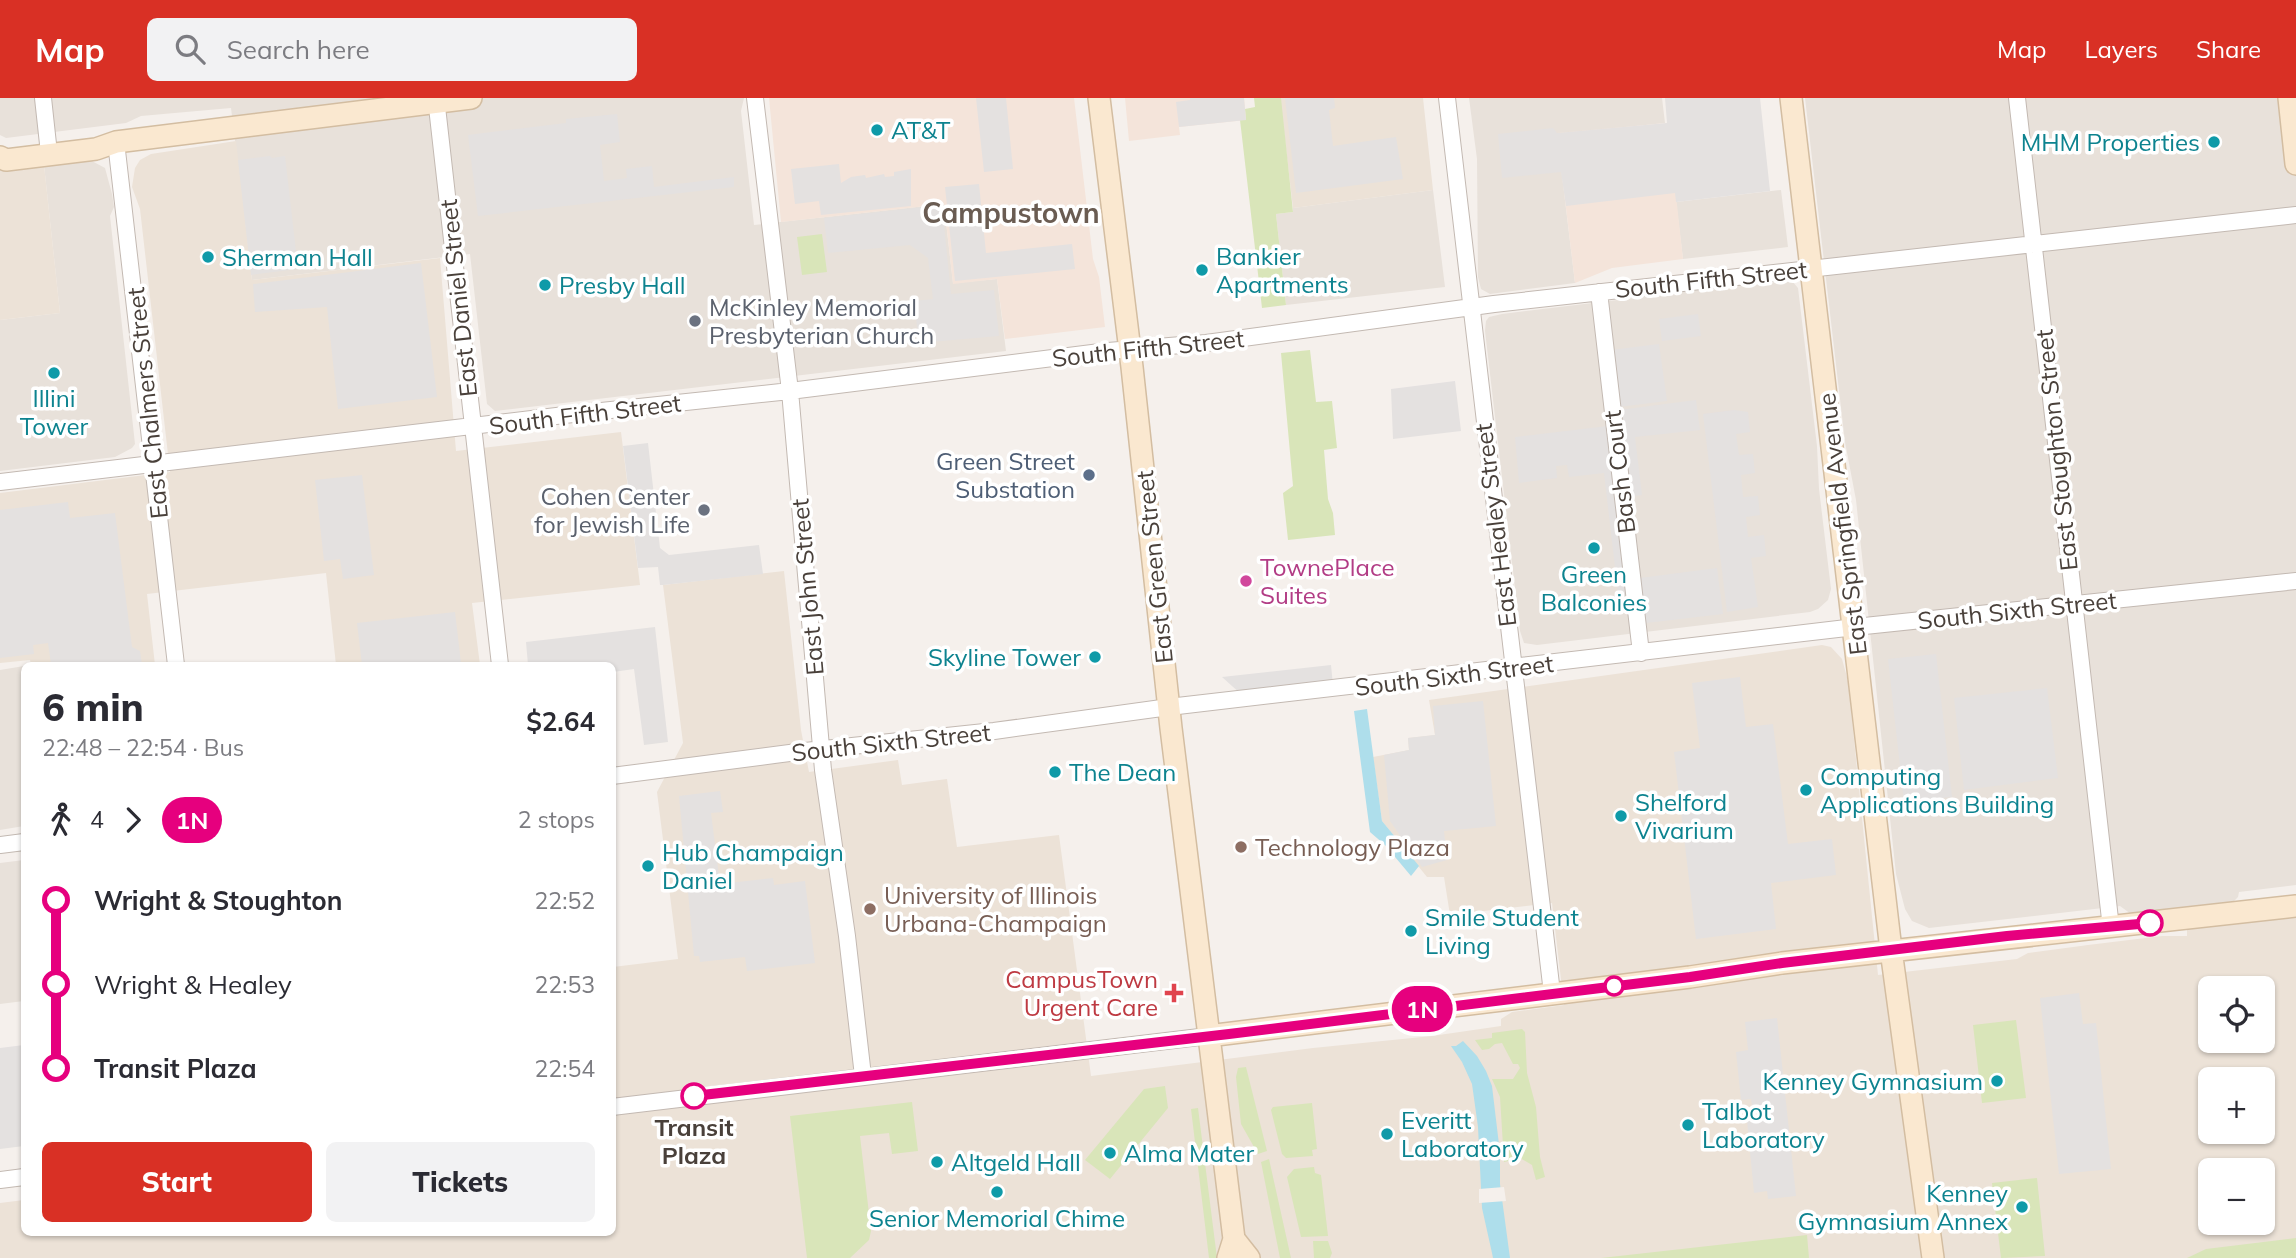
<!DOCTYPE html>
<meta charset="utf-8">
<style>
body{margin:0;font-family:Mulish,sans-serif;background:#f2f2f3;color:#2b2b33;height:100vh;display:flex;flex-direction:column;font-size:26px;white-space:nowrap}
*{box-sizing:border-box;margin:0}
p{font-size:23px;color:#7c7c81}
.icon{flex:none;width:38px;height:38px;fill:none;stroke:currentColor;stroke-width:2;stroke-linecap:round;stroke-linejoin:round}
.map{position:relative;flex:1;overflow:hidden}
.side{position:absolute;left:21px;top:564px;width:595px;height:574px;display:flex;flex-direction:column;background:#fff;border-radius:10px;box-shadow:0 2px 5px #0004}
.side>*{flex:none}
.badge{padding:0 14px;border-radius:23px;font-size:24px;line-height:46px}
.buttons{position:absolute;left:2198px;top:878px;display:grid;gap:14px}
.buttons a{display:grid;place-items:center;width:77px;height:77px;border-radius:10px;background:#fff;box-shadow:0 2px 5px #0004;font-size:35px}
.map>.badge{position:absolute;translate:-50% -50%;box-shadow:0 0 0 4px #fff}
.legs{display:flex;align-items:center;gap:10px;height:77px;padding:0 21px;font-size:23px}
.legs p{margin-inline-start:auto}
.summary{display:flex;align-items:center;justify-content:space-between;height:119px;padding:0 21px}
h1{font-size:38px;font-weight:800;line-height:52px}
.action{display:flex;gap:14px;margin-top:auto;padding:14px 21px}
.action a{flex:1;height:80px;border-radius:10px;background:#d93025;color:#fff;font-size:28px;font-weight:800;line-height:80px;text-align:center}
.action a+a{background:#f2f2f3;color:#2b2b33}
ul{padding:0 21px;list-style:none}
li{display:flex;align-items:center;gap:24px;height:84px;font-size:26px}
li i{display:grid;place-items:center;width:10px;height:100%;margin:0 9px;background:currentColor}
li i::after{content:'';width:18px;height:18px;margin:-9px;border:5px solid;border-radius:50%;background:#fff}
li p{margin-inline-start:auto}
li:first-child i{background:linear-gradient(#0000 50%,currentColor 0)}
li:last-child i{background:linear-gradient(currentColor 50%,#0000 0)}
header{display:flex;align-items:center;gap:42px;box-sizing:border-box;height:98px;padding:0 35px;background:#d93025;color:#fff}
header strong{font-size:33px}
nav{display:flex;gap:38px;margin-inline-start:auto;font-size:24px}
.search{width:490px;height:63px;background:#f2f2f3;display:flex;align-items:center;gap:18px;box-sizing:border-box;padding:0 24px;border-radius:10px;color:#7c7c81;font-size:26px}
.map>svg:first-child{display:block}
.residential{fill:#e8e1da}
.commercial{fill:#f4e4da}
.education{fill:#ece2d7;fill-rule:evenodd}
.green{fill:#d9e5b9}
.parking{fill:#e4e1e0}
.water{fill:#aedeeb}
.pier{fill:#f5f0ec}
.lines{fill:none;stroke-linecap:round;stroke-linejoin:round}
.street-casing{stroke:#c3b9b2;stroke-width:18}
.secondary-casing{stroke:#d3bda1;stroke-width:24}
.street{stroke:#fff;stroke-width:16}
.secondary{stroke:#fae8d0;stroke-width:21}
.line-1-casing{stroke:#fff;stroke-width:16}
.line-1{stroke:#e6007e;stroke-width:10}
.culture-dot{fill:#0f9aa8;stroke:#fff;stroke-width:2.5}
.worship-dot{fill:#6b7280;stroke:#fff;stroke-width:2.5}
.service-dot{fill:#5c6f8a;stroke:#fff;stroke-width:2.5}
.hotel-dot{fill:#d1479c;stroke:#fff;stroke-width:2.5}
.education-dot{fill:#8d6e63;stroke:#fff;stroke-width:2.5}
.stop-1-dot{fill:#fff;stroke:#e6007e;stroke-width:3.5}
.health-dot{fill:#e0444e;stroke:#fff;stroke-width:2.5}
.labels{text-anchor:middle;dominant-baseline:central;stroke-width:7;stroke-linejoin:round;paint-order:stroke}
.culture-label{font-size:24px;fill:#0d838f;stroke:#fff;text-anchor:start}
.street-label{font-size:24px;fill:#49403a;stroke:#fff}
.worship-label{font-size:24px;fill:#5b616d;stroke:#fff;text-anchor:start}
.service-label{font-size:24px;fill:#4e5e75;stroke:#fff;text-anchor:end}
.hotel-label{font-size:24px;fill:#b23c85;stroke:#fff;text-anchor:start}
.education-label{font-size:24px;fill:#785e54;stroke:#fff;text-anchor:start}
.health-label{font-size:24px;fill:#be3a42;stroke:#fff;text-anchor:end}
.stop-label{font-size:24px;font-weight:bold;fill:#49403a;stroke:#fff}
.quarter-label{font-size:28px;font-weight:bold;fill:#6a5c52;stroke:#fff}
</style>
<header>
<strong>Map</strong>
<div class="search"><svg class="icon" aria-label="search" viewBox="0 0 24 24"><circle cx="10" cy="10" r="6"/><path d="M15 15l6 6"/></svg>Search here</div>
<nav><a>Map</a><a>Layers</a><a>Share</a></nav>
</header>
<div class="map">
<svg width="2296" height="1160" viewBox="0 0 2296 1160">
<rect width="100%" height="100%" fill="#f5f0ec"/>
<!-- residential -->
<path class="residential" d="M 0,0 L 744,0 L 741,13 L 754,127 L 944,106 L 953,185 L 997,181 L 1006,253 L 495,313 L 487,306 L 470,156 L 252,182 L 231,10 L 141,18 L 126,25 L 6,40 L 0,37 Z
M 1469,0 L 1662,0 L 1665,25 L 1557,36 L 1575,185 L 1490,196 L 1481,191 L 1478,179 L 1477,61 Z
M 1805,0 L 2296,0 L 2296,787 L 2239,794 L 2238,799 L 2232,805 L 2131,816 L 2120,808 L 1929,830 L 1912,823 L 1905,811 L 1896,776 L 1856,402 L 1845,344 Z
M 90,62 L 105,70 L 112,96 L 114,109 L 110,118 L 135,346 L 132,350 L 115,359 L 0,373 L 0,222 L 60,215 L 44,67 Z
M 1433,92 L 1445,189 L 1286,207 L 1276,116 L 1293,114 L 1293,110 Z
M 1781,92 L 1788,149 L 1683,161 L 1676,104 Z
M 1775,183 L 1792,183 L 1798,190 L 1817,348 L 1819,391 L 1831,491 L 1828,502 L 1818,511 L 1810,514 L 1537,547 L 1524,545 L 1520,533 L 1485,233 L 1486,223 L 1489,219 L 1502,216 Z
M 24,568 L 24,728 L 0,732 L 0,572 Z
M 24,762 L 24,903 L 0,906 L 0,765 Z"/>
<!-- commercial -->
<path class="commercial" d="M 769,0 L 1074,0 L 1093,161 L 1099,179 L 1105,229 L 1005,241 L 997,181 L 953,186 L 944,106 L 781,124 Z
M 1125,0 L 1244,0 L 1246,22 L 1179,29 L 1180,37 L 1129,43 Z
M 1668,25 L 1683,161 L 1612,170 L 1575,185 L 1557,35 Z"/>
<!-- education -->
<path class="education" d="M 1280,0 L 1423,0 L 1433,92 L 1293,110 Z
M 236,43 L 252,182 L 440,160 L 456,353 L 621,334 L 640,487 L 472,505 L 480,567 L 336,567 L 326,475 L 147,496 L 155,567 L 31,567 L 30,562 L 0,565 L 0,395 L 170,374 L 140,111 L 132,89 L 135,70 L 140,62 L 151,56 Z
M 44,67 L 60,215 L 0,222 L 0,72 Z
M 784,473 L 801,632 L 809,674 L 898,662 L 902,687 L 947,681 L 957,749 L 1059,737 L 1091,978 L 1313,950 L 1432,938 L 1501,928 L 1501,921 L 1512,914 L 1564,907 L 1552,805 L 1450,817 L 1444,779 L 1427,779 L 1382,723 L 1373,659 L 1409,652 L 1408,640 L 1435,637 L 1429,602 L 1822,547 L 1831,549 L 1842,561 L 1848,583 L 1878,877 L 2017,861 L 2028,855 L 2088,847 L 2162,838 L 2187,838 L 2187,830 L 2296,817 L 2296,1160 L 0,1160 L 0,1105 L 24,1102 L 24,1134 L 612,1134 L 613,869 L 678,861 L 657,694 L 683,645 L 663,487 ZM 2210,891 L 2263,891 L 2263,943 L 2210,943 ZM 2210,982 L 2263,982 L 2263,1034 L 2210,1034 ZM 2210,1073 L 2263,1073 L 2263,1125 L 2210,1125 Z"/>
<!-- green -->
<path class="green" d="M 1254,0 L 1281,0 L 1293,114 L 1276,116 L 1286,207 L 1262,210 L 1240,22 L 1246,22 L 1245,11 L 1255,9 Z
M 822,136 L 827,174 L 802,177 L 797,139 Z
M 1310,252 L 1316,304 L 1332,303 L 1337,350 L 1324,352 L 1328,401 L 1333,415 L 1335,437 L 1288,442 L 1283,395 L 1293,388 L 1281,255 Z
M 2016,922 L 2026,1000 L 1982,1005 L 1973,927 Z
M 1522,931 L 1525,934 L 1527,975 L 1536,1009 L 1540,1059 L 1545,1079 L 1536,1082 L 1532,1067 L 1520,1060 L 1504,1064 L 1500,999 L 1492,981 L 1513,981 L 1520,970 L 1518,966 L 1513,966 L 1502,945 L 1495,946 L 1489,951 L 1482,952 L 1475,942 L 1492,940 L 1492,935 Z
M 1246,969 L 1267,1053 L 1258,1056 L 1241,1026 L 1236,979 L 1238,970 Z
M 1165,988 L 1168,1010 L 1110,1081 L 1085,1062 L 1144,991 Z
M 912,1004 L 918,1053 L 892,1056 L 889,1035 L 860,1038 L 871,1133 L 869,1142 L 850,1160 L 807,1160 L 790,1018 Z
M 1312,1005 L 1317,1051 L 1312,1052 L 1313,1058 L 1286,1060 L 1282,1056 L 1271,1012 L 1273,1009 Z
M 1198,1010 L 1217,1160 L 1209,1160 L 1191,1011 Z
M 1269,1061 L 1291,1160 L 1280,1160 L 1261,1064 Z
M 1314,1069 L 1315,1075 L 1321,1077 L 1328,1138 L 1301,1139 L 1287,1079 L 1294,1071 Z
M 2037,1080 L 2045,1158 L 2001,1160 L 1992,1085 Z
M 1807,1137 L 1809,1160 L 1601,1160 Z
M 2296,1140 L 2296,1160 L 2187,1160 L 2206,1151 Z
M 1313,1143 L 1328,1143 L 1332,1155 L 1330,1160 L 1314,1160 Z"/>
<!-- parking -->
<path class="parking" d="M 976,0 L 1006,0 L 1013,71 L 984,74 Z
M 1190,0 L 1244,0 L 1246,22 L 1179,29 L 1176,4 L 1190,2 Z
M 1285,0 L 1334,0 L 1335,10 L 1329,12 L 1333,48 L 1396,39 L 1403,81 L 1296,95 Z
M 1665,0 L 1760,0 L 1770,93 L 1676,104 L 1675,95 L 1566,108 L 1561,74 L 1502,80 L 1498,36 L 1553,30 L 1557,35 L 1667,25 Z
M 617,16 L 620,44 L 600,47 L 604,83 L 627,80 L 626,71 L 652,68 L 654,89 L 734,79 L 734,89 L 478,118 L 468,37 L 566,25 L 566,21 Z
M 270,58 L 272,60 L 285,58 L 298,171 L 251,177 L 238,62 Z
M 839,66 L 841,85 L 851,79 L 865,77 L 866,80 L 884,76 L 885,79 L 894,78 L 894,74 L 911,71 L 911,108 L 821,117 L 819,103 L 795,106 L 791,71 Z
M 979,86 L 986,155 L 1072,146 L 1075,171 L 955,183 L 945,89 Z
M 942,107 L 951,196 L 994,192 L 999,238 L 919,245 L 914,203 L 933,201 L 928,160 L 910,147 L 828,155 L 824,120 Z
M 421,165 L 437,299 L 338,311 L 327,209 L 255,214 L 253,186 Z
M 1698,216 L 1701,238 L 1662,243 L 1659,221 Z
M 1659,246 L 1667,303 L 1619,309 L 1611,252 Z
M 1455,283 L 1461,333 L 1393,341 L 1391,291 Z
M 1696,302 L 1700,332 L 1635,339 L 1642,397 L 1628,399 L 1619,312 Z
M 1734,312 L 1748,314 L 1750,334 L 1736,336 L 1739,357 L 1753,356 L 1755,375 L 1741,377 L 1743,399 L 1758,398 L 1760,417 L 1746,419 L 1748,439 L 1764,437 L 1766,458 L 1751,460 L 1758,509 L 1727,514 L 1703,316 Z
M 1608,328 L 1630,510 L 1620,512 L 1604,375 L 1569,379 L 1567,367 L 1556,368 L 1557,380 L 1519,385 L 1515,339 Z
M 648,345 L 660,450 L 669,457 L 759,447 L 763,476 L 663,487 L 660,487 L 658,469 L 638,470 L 623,348 Z
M 362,377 L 374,477 L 343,481 L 340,461 L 324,463 L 315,382 Z
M 68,404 L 70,420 L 115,415 L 132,549 L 140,553 L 142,567 L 48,567 L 51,566 L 48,545 L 33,547 L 34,556 L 0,560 L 0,412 Z
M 1717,470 L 1723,516 L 1646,525 L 1640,480 Z
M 455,514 L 461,565 L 442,567 L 362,567 L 357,525 Z
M 655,529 L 668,644 L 644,647 L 634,571 L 613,574 L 612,567 L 528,567 L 526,544 Z
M 1936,556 L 1952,699 L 1904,704 L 1888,561 Z
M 1331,567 L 1333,587 L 1242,597 L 1222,579 Z
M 1740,579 L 1746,629 L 1773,626 L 1788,746 L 1832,741 L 1836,777 L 1771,785 L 1776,831 L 1696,841 L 1674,654 L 1700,650 L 1692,585 Z
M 2047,590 L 2058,680 L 1964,692 L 1954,600 Z
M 1483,603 L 1496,728 L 1444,733 L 1447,762 L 1422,769 L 1390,723 L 1384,657 L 1409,652 L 1408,640 L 1435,637 L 1433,608 Z
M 720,693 L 723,714 L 711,715 L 720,786 L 773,780 L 774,787 L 805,783 L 815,865 L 747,873 L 745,859 L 700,864 L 699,858 L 694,858 L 679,698 Z
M 2079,895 L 2083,926 L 2096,925 L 2111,1071 L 2059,1076 L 2040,900 Z
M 1777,920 L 1796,1098 L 1768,1101 L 1767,1093 L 1754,1095 L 1747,1023 L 1754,1021 L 1751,1001 L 1741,1002 L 1736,954 L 1748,952 L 1745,924 Z
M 24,947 L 24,1048 L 0,1051 L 0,950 Z"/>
<!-- water -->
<path class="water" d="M 1367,611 L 1382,723 L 1419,768 L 1411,778 L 1385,747 L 1370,734 L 1354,613 Z
M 1463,943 L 1477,958 L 1486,973 L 1492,988 L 1500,1055 L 1500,1086 L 1510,1160 L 1493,1160 L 1492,1155 L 1482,1110 L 1478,1029 L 1472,986 L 1462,964 L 1451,948 L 1456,948 Z"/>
<!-- pier -->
<path class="pier" d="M 1504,1089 L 1506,1103 L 1479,1105 L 1479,1091 Z"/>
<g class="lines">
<defs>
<path id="street" d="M 43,0 L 48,46
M 436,0 L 500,567
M 755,0 L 790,293 L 823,672 L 847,838 L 863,978
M 1447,0 L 1552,895
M 2017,0 L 2111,830
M 116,44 L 176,567
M 1599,194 L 1641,555
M 0,384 L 573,316 L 790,293 L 1108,253 L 1206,245 L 1494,206 L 2296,117
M 612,678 L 805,653 L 994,633 L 1169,609 L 1855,529 L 2296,483
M 0,747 L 24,744
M 612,1009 L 1208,938
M 0,1082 L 24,1079"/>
<path id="secondary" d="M 1099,0 L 1132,269 L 1171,630 L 1234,1141 L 1228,1160
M 1791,0 L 1891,852 L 1933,1160
M 2289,0 L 2296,66
M 0,59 L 6,62 L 96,51 L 116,44 L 471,0
M 1208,938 L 1690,879 L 1782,865 L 2296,808
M 1234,1141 L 1249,1160"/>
</defs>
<!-- street casing -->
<use href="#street" class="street-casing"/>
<!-- secondary casing -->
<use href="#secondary" class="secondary-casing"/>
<!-- street -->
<use href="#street" class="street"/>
<!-- secondary -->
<use href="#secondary" class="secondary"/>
</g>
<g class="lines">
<defs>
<path id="line-1" d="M 694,998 L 1229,936 L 1690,879 L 1782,865 L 2007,838 L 2150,825"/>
</defs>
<!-- line-1 casing -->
<use href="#line-1" class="line-1-casing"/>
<!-- line-1 -->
<use href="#line-1" class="line-1"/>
</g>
<!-- markers -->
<g class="culture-dot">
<circle cx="877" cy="32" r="7"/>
<circle cx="2214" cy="44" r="7"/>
<circle cx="208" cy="159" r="7"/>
<circle cx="1202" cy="172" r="7"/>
<circle cx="545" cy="187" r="7"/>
<circle cx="54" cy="275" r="7"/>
<circle cx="1594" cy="450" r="7"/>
<circle cx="1095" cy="559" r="7"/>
<circle cx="1055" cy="674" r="7"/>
<circle cx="1806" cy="692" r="7"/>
<circle cx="1621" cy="718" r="7"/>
<circle cx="648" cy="768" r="7"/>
<circle cx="1411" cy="833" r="7"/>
<circle cx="1997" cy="983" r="7"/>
<circle cx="1688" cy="1027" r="7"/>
<circle cx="1387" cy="1036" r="7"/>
<circle cx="1110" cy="1055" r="7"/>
<circle cx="937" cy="1064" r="7"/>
<circle cx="997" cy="1094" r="7"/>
<circle cx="2022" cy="1109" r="7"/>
</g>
<g class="worship-dot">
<circle cx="695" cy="223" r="7"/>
<circle cx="704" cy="412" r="7"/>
</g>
<circle class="service-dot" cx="1089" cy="377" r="7"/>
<circle class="hotel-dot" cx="1246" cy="483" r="7"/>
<g class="education-dot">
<circle cx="1241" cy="749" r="7"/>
<circle cx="870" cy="811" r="7"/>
</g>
<g class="stop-1-dot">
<circle cx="2150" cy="825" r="12"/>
<circle cx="1614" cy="888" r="9"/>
<circle cx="694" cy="998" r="12"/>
</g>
<path class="health-dot" d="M1170.5 884.5h7v7h7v7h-7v7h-7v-7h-7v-7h7z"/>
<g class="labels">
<!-- culture labels -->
<g class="culture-label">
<text x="891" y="32">AT&amp;T</text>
<text x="2200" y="44" text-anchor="end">MHM Properties</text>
<text x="1216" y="158">Bankier<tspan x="1216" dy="28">Apartments</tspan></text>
<text x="222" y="159">Sherman Hall</text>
<text x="559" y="187">Presby Hall</text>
<text x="54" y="300" text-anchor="middle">Illini<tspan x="54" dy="28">Tower</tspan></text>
<text x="1594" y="476" text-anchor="middle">Green<tspan x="1594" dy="28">Balconies</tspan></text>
<text x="1081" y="559" text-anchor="end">Skyline Tower</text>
<text x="1069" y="674">The Dean</text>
<text x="1820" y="678">Computing<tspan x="1820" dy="28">Applications Building</tspan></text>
<text x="1635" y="704">Shelford<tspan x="1635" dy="28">Vivarium</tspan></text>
<text x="662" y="754">Hub Champaign<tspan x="662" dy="28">Daniel</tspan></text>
<text x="1425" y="819">Smile Student<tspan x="1425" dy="28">Living</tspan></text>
<text x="1983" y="983" text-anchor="end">Kenney Gymnasium</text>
<text x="1702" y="1013">Talbot<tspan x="1702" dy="28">Laboratory</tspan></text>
<text x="1401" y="1022">Everitt<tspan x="1401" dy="28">Laboratory</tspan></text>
<text x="1124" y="1055">Alma Mater</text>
<text x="951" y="1064">Altgeld Hall</text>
<text x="2008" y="1095" text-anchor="end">Kenney<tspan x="2008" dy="28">Gymnasium Annex</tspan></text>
<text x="997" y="1120" text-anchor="middle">Senior Memorial Chime</text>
</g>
<!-- street labels -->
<g class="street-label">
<text transform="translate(1711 181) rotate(-6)">South Fifth Street</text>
<text transform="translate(458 200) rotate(-96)">East Daniel Street</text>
<text transform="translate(1148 250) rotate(-6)">South Fifth Street</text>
<text transform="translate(147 305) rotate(-96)">East Chalmers Street</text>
<text transform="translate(585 316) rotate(-7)">South Fifth Street</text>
<text transform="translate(2056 352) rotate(-96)">East Stoughton Street</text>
<text transform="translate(1619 374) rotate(-97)">Bash Court</text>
<text transform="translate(1842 426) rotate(-97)">East Springfield Avenue</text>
<text transform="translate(1495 427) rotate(-97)">East Healey Street</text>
<text transform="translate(1154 469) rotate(-96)">East Green Street</text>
<text transform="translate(807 489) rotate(-95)">East John Street</text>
<text transform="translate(2017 512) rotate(-6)">South Sixth Street</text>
<text transform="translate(1454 577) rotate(-7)">South Sixth Street</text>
<text transform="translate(891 644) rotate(-6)">South Sixth Street</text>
</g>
<!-- worship labels -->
<g class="worship-label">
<text x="709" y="209">McKinley Memorial<tspan x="709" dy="28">Presbyterian Church</tspan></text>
<text x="690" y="398" text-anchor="end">Cohen Center<tspan x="690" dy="28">for Jewish Life</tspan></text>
</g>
<!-- service labels -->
<g class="service-label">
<text x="1075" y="363">Green Street<tspan x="1075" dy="28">Substation</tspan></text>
</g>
<!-- hotel labels -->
<g class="hotel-label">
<text x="1260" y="469">TownePlace<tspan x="1260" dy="28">Suites</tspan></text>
</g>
<!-- education labels -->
<g class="education-label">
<text x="1255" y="749">Technology Plaza</text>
<text x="884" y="797">University of Illinois<tspan x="884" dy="28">Urbana-Champaign</tspan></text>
</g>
<!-- health labels -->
<g class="health-label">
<text x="1158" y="881">CampusTown<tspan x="1158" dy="28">Urgent Care</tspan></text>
</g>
<!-- stop labels -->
<g class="stop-label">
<text x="694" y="1029">Transit<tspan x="694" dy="28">Plaza</tspan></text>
</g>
<!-- quarter labels -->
<g class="quarter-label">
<text x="1011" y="114">Campustown</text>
</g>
</g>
</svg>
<div class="buttons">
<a><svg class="icon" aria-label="locate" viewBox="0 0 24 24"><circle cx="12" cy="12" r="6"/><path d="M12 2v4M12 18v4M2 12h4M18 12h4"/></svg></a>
<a>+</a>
<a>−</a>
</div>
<b class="badge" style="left:1422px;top:911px;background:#e6007e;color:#fff">1N</b>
<section class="side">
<div class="summary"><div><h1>6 min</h1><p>22:48 – 22:54 · Bus</p></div><b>$2.64</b></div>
<div class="legs"><svg class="icon" aria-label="walk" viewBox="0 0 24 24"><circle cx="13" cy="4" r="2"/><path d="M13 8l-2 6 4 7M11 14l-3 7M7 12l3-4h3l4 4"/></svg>4<svg class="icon" aria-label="forward" viewBox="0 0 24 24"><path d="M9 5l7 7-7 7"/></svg><b class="badge" style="background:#e6007e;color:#fff">1N</b><p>2 stops</p></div>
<ul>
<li><i style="color:#e6007e"></i><b>Wright &amp; Stoughton</b><p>22:52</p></li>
<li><i style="color:#e6007e"></i><span>Wright &amp; Healey</span><p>22:53</p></li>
<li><i style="color:#e6007e"></i><b>Transit Plaza</b><p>22:54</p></li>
</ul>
<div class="action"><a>Start</a><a>Tickets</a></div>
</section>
</div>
